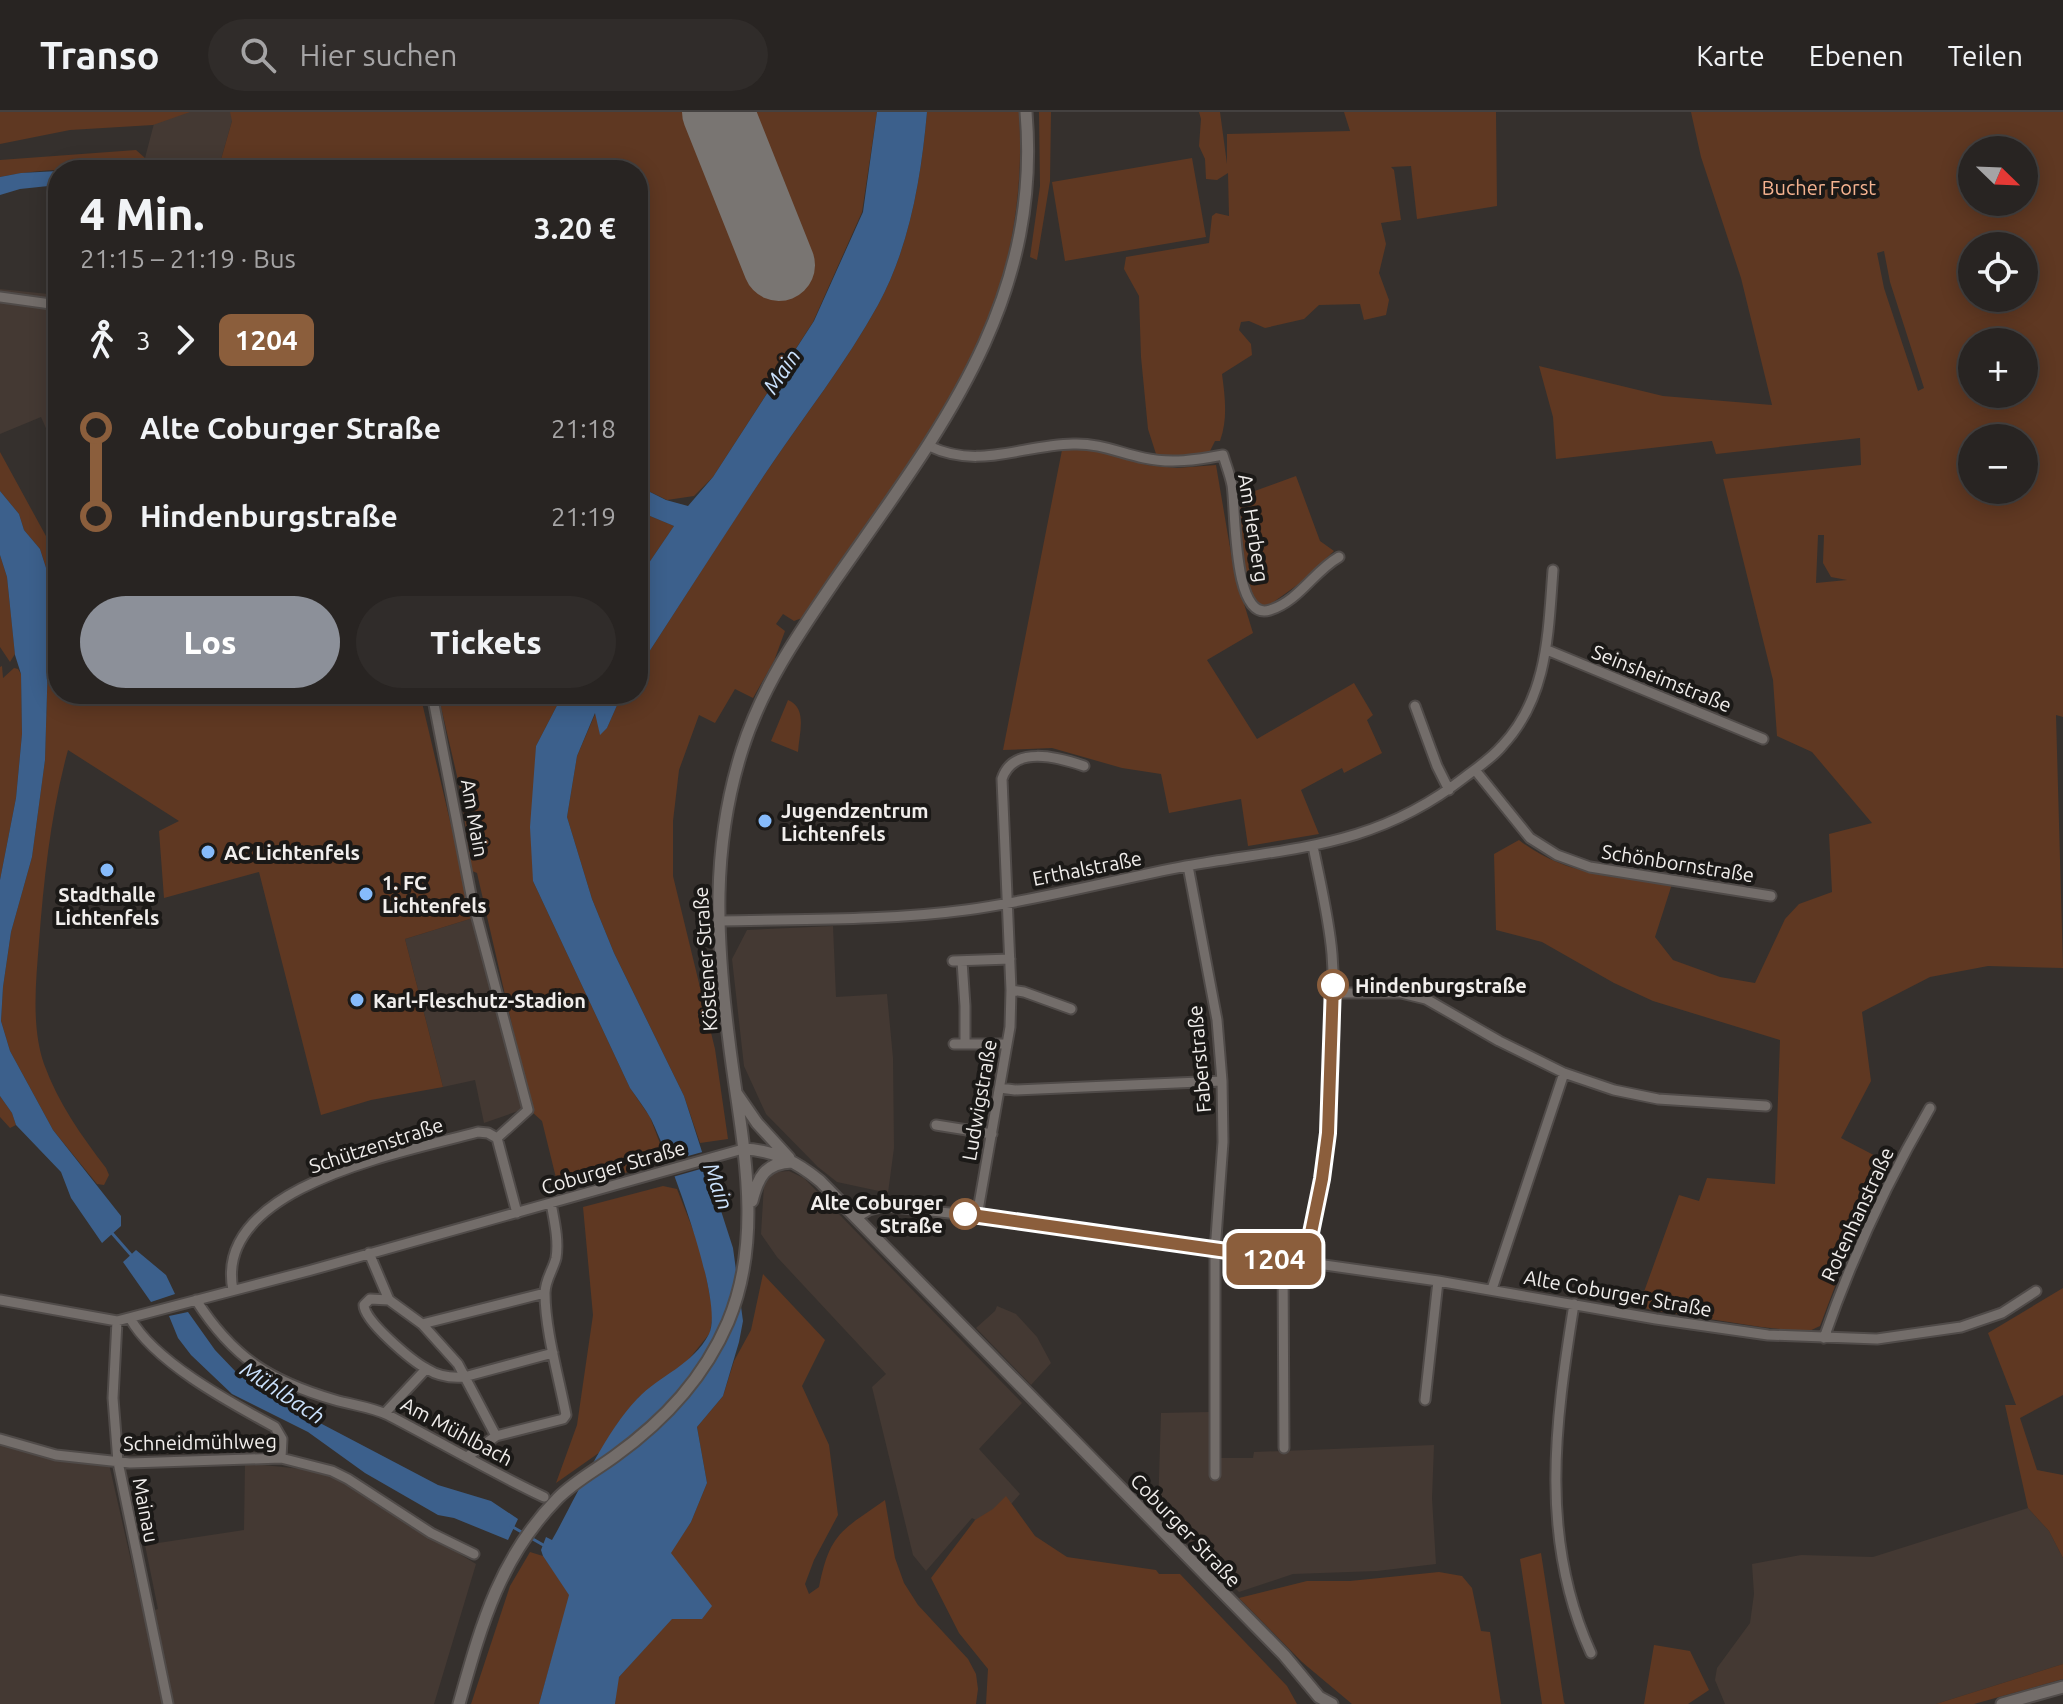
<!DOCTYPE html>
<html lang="de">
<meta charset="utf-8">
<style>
body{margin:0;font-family:Ubuntu,sans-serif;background:#302c2a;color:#f1f3f6;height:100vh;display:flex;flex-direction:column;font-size:30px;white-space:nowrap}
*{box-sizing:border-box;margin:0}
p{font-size:26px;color:#a5a4a5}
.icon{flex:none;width:44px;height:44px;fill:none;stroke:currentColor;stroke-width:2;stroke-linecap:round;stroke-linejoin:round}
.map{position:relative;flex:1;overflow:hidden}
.details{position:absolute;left:48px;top:48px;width:600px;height:544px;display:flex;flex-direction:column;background:#282422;border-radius:32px;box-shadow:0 4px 20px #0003,0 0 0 2px #444140}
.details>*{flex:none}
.badge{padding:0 16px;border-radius:12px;font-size:28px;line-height:52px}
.needle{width:52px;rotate:113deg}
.fabs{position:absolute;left:1958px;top:24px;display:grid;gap:16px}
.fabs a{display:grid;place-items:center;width:80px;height:80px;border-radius:50%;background:#282422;box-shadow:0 4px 20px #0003,0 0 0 2px #444140;font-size:40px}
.map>.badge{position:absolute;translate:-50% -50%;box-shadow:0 0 0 4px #fff}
.legs{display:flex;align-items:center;gap:12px;height:88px;padding:0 32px;font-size:26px}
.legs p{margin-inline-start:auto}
.head{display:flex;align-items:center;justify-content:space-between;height:136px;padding:0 32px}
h1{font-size:44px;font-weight:800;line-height:60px}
.button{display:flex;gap:16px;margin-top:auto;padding:16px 32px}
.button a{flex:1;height:92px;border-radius:48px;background:#8c9099;color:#fff;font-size:32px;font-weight:800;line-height:92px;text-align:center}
.button a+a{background:#302c2a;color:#f1f3f6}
ul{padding:0 32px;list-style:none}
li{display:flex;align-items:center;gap:28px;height:88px;font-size:30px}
li i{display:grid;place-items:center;width:12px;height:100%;margin:0 10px;background:currentColor}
li i::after{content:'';width:20px;height:20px;margin:-10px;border:6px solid;border-radius:50%;background:#282422}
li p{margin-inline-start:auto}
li:first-child i{background:linear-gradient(#0000 50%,currentColor 0)}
li:last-child i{background:linear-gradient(currentColor 50%,#0000 0)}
header{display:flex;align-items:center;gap:48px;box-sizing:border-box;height:112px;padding:0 40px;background:#282422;border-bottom:2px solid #444140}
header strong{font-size:38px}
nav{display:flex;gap:44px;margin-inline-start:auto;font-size:28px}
.search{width:560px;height:72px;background:#302c2a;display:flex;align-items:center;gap:20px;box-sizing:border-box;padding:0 28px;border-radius:44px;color:#a5a4a5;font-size:30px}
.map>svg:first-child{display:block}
.built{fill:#443933}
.green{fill:#5f3822;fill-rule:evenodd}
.water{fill:#3c608c}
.pier{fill:#35302d}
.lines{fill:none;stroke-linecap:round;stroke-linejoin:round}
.stream{stroke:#3c608c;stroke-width:3}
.runway{stroke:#797572;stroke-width:72}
.minor-casing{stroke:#504b49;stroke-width:13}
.tertiary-casing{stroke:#504b49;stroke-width:15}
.minor{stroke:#736d6a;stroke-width:9}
.tertiary{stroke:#736d6a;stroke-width:11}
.line-1-casing{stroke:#fff;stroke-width:18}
.line-1{stroke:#8b5e3c;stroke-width:12}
.poi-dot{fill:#86bbfb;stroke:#1b1917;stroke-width:3}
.stop-1-dot{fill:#fff;stroke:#8b5e3c;stroke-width:4}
.labels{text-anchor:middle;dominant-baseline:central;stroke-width:8;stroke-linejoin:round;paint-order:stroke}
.park-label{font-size:20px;fill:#f5b390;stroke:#1b1917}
.street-label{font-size:20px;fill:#f1eeec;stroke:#1b1917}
.poi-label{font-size:20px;font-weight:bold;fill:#f1eeec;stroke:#1b1917;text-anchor:start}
.stop-label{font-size:20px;font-weight:bold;fill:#f1eeec;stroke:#1b1917;text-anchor:start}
.water-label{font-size:22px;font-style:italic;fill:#cce3fe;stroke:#1b1917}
</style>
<header>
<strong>Transo</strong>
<div class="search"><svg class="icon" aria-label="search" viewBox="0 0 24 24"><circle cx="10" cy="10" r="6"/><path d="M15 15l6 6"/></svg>Hier suchen</div>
<nav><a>Karte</a><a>Ebenen</a><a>Teilen</a></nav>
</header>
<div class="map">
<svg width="2063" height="1592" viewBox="0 0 2063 1592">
<rect width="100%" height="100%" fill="#35302d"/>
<!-- built -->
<path class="built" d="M 157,0 L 260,0 L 232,9 L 218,58 L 175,58 L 145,46 Z
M 0,177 L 58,183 L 58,343 L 41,305 L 0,322 Z
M 473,806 L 524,997 L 484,1011 L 475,968 L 443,975 L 405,827 Z
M 833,814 L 836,885 L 887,882 L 893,946 L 894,1036 L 888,1081 L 837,1070 L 818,1055 L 766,1002 L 744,954 L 732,847 L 747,818 Z
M 789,1059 L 804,1066 L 1022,1291 L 979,1337 L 1020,1382 L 990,1416 L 972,1406 L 926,1459 L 913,1443 L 872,1275 L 886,1262 L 777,1145 L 761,1122 L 764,1072 L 775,1060 Z
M 997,1194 L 1016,1202 L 1037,1225 L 1051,1251 L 1031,1273 L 976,1216 L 995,1199 Z
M 1209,1300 L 1212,1346 L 1253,1346 L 1254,1340 L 1434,1333 L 1432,1386 L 1436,1452 L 1377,1459 L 1293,1462 L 1239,1480 L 1158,1398 L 1161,1301 Z
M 0,1330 L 109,1352 L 143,1501 L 158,1497 L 145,1433 L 244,1418 L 245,1351 L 311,1358 L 335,1366 L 476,1452 L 434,1592 L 0,1592 Z
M 2028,1396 L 2049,1419 L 2063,1446 L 2063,1552 L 1936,1592 L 1725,1592 L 1715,1568 L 1717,1556 L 1750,1511 L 1754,1482 L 1752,1452 L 1801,1443 L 1873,1445 Z"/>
<!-- green -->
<path class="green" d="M 0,0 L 190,0 L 153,13 L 70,18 L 0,32 Z
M 230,0 L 877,0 L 862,100 L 813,210 L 713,365 L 694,384 L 667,388 L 638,374 L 638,58 L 218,58 L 232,9 Z
M 927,0 L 1019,0 C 1025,90 1007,178 967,259 C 956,283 941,305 927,327 C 887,388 843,447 802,506 L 794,509 L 783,502 L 776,512 L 785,519 L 774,549 L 753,586 L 735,577 L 715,611 L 699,603 L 679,658 L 673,709 L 673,764 L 715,937 L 728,1027 L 700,1031 L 684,984 L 614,841 L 592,787 L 567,705 L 577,644 L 596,600 L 600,622 L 607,616 L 622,582 L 638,582 L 638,557 C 681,491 723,424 767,359 C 804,304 846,251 878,193 C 910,134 921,66 927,0 Z
M 1039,0 L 1051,0 L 1050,69 L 1037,148 L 1030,145 L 1040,74 Z
M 1199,0 L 1220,0 L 1227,52 L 1227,22 L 1350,19 L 1344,0 L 1496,0 L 1497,94 L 1417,107 L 1411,54 L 1391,55 L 1394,58 L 1401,108 L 1381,111 L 1386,132 L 1379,161 L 1389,188 L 1386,203 L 1364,208 L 1360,192 L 1319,193 L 1304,207 L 1265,216 L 1249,209 L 1241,210 L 1239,218 L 1251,232 L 1252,243 L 1222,262 C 1225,285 1228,307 1220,329 L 1215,329 L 1209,341 L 1175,345 L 1156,342 L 1148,317 L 1141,245 L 1139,184 L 1124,157 L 1126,145 L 1209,131 L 1212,104 L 1216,101 L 1229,104 L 1228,61 L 1217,68 L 1206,67 L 1205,47 L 1199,34 L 1201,7 Z
M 1691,0 L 2063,0 L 2063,605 L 2056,603 L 2063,856 L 1988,854 L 1930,865 L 1862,900 L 1871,969 L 1841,1026 L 1889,1051 L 1846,1145 L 1820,1214 L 1807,1220 L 1761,1215 L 1651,1198 L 1642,1195 L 1641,1188 L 1679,1083 L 1699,1089 L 1707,1066 L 1775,1072 L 1780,928 L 1653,889 L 1614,871 L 1542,830 L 1496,818 L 1494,742 L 1519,728 C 1564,763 1618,766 1672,772 L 1655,825 L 1673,848 L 1720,865 L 1755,871 L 1785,807 L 1799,792 L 1832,780 L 1829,722 L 1872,711 L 1812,640 L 1777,624 L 1773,568 L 1723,367 L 1861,353 L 1860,326 L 1716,342 L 1712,329 L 1556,347 L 1553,305 L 1539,254 L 1663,284 L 1772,293 L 1741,166 L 1701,45 ZM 1972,38 L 2024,38 L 2024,90 L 1972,90 ZM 1972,134 L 2024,134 L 2024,186 L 1972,186 ZM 1884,139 L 1890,170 L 1924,276 L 1918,279 L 1884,176 L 1877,141 ZM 1972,230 L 2024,230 L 2024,282 L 1972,282 ZM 1972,326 L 2024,326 L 2024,378 L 1972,378 ZM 1818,423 L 1824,423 L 1823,451 L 1831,465 L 1847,468 L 1816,471 Z
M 136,38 L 145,46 L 175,58 C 116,58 57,53 0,65 L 0,48 Z
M 1192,46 L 1206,125 L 1065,149 L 1052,70 Z
M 1062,338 L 1094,338 L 1147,353 L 1177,356 L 1216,353 L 1234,459 L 1253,521 L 1207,548 L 1257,627 L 1354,571 L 1373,603 L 1367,608 L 1382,641 L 1344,661 L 1342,656 L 1301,678 L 1319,722 L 1248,734 L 1241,687 L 1169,701 L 1161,662 L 1122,656 L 1052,636 L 1003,638 Z
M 0,340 L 58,446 L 58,582 L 420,582 L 473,806 L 405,827 L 443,975 L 371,988 L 321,1003 L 259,760 L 164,786 L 159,719 L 179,709 L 68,638 C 51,700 44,765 39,830 C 36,869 31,914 44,952 C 58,991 81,1023 106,1056 L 109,1063 L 104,1073 L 97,1072 L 53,1018 L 10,939 L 1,909 L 3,875 L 11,820 L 32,745 L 45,648 L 48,548 L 55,484 L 40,437 L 24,418 L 19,402 L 0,379 Z
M 1296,364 L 1320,429 L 1334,439 L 1303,469 L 1268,494 L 1259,494 C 1238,472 1240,415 1238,385 Z
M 638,399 L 674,414 L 638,467 Z
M 0,443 L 7,465 L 15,542 L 10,550 L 0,535 Z
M 2,554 L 3,566 L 14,556 L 18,557 L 21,562 L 22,622 L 16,686 L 0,768 L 0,555 Z
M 438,582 L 563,582 L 536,634 L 533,769 L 630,976 L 650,1005 L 667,1050 L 559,1078 L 542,1009 L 532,1000 L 477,761 L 472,759 L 460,677 Z
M 788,588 C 808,596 799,622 798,640 L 771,629 Z
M 0,984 L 12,1001 L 16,1013 L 10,1016 L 0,1005 Z
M 663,1074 L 677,1077 L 701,1138 L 713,1200 L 710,1221 L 685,1252 L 639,1285 L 617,1312 L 603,1338 L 556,1371 L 577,1313 L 593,1203 L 583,1095 Z
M 763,1162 L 825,1228 L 802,1274 L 829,1333 L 838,1403 L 814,1448 L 805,1472 L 809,1482 L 819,1475 C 830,1421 841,1419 885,1388 L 895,1446 L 904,1471 L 918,1493 L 968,1547 L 976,1562 L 978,1577 L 976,1592 L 615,1592 L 618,1566 L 672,1506 L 702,1507 L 670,1441 L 691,1410 L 707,1371 L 697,1315 L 723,1284 L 734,1249 L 751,1218 Z
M 2063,1176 L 2063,1283 L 2020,1306 L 2037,1358 L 2063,1363 L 2063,1446 L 2049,1419 L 2028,1396 L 2005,1293 L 2016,1293 L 1988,1221 Z
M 1006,1384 L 1035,1424 L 1067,1445 L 1156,1458 L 1159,1462 L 1180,1462 L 1287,1574 L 1297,1592 L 986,1592 L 988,1557 L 959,1521 L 931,1466 L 975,1408 L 993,1397 Z
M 530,1440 L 543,1444 L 570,1483 L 539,1592 L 471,1592 L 510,1474 Z
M 1541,1441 L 1564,1590 L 1565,1592 L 1542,1592 L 1520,1447 Z
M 1439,1460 L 1462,1464 L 1472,1476 L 1481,1519 L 1490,1520 L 1501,1592 L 1352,1592 L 1302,1550 L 1239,1486 L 1307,1469 L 1350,1469 Z
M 1654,1533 L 1690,1539 L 1709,1578 L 1688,1592 L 1644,1592 Z
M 2063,1552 L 2063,1567 L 1974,1592 L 1936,1592 Z"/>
<!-- water -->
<path class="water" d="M 877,0 L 927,0 C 921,66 910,134 878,193 C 846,251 804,304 767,359 C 723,425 681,491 638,557 L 638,467 L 674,414 L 638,399 L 638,374 L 666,388 L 688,394 L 713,365 L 814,209 L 863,100 Z
M 58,59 L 58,73 L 20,77 L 0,83 L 0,65 L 21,61 Z
M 0,379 L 19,402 L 24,418 L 40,437 L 55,484 L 48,548 L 45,648 L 32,745 L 11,820 L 3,875 L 1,909 L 10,939 L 53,1018 L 121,1104 L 121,1114 L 102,1131 L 71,1086 L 61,1060 L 16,1013 L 12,1001 L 0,984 L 0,768 L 16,686 L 22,622 L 21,562 L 15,543 L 7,465 L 0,443 Z
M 563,582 L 622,582 L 607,616 L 600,623 L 595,601 L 577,644 L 567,705 L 592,787 L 614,841 L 684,984 L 733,1136 L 743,1209 L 739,1230 L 723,1284 L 697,1315 L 707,1371 L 691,1410 L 671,1441 L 712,1494 L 702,1507 L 672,1507 L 619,1565 L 615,1592 L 539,1592 L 569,1483 L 543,1444 L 541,1438 L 546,1425 L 552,1428 C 577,1384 603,1323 637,1287 C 660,1263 693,1253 709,1222 C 725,1190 668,1042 651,1007 C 645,996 637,986 630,976 L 533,769 L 530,715 L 536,634 Z
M 136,1138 L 166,1163 L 175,1182 L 151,1190 L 123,1150 Z
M 188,1200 L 215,1238 L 236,1260 L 297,1293 L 320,1311 L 438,1373 L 491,1389 L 518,1407 L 508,1428 L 454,1406 L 438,1403 L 365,1361 L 308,1320 L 232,1282 L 191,1243 L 178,1226 L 169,1204 Z"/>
<!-- pier -->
<path class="pier" d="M 706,1039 L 711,1054 L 669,1066 L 663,1051 Z"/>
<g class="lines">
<!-- stream -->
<path class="stream" d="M 111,1120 L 132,1144
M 511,1414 L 525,1422
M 531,1426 L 545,1434"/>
<!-- runway -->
<path class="runway" d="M 718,0 L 779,153"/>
<defs>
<path id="minor" d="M 0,185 L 58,193
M 929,334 C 979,358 1021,333 1073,332 C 1099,331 1120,341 1144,346 C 1171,352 1197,348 1223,343 C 1226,353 1230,363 1232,373 C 1236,395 1232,511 1270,498 C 1299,489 1314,459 1339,445
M 1547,538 L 1763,627
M 432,582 L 471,783 L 528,998 L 497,1026 L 517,1101
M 1415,594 L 1437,654 L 1449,678
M 1475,658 L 1530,726 L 1557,743 L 1590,755 L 1771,784
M 1188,754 L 1217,908 L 1222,969 L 1223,1030 L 1215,1139 L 1215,1363
M 718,809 C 800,807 884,809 966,798 C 1040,788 1113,768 1186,754 C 1294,735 1374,736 1465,665 C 1477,656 1492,646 1502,634 C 1548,585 1548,522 1553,458
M 953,849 L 1010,847
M 962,849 L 965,894 L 965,932
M 1011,878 L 1024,880 L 1071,897
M 1334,881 L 1401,881 L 1426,887 L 1499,929 L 1564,961 L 1614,978 L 1658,987 L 1766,994
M 954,932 L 1007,932
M 1000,976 L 1015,978 L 1222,969
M 936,1013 L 992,1022
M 977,1104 L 1010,915 L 1011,878 L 1002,667 C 1013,633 1057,645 1084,654
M 856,1106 L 869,1098 L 885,1094 L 977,1104 L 1438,1169 L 1656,1207 L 1768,1223 L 1877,1227 L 1961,1215 L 2002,1201 L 2036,1179
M 369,1141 L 389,1188 L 422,1212 L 458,1252 L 496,1324
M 1283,1148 L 1284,1336
M 1305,1150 C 1328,1051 1340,945 1332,842 C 1329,806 1320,770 1313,734
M 1492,1177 L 1564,961
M 233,1178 C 212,1073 407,1040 478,1020 L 488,1021 L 497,1026
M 0,1188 L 117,1209 L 308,1159 L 743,1037
M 196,1188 C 233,1246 270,1269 335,1288 C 352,1293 372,1295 388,1303 C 440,1330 491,1360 544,1385
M 389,1188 L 370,1187 L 364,1193 C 364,1209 412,1249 427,1257 C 438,1264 451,1266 464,1265 L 553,1241
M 1574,1192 C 1555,1312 1539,1427 1591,1541
M 130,1206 C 154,1250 231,1291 275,1315 L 282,1327 L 281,1346
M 117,1209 L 113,1286 L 118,1350 L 168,1592
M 422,1212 L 545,1181
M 1824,1226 C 1852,1145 1887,1070 1930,996
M 1425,1288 L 1438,1169
M 385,1301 L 426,1257
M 0,1327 L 56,1343 L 130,1351 L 281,1346 L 332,1359 L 348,1367 L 431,1421 L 474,1442
M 467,1345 L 496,1324 L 563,1307 L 566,1303 C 559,1266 545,1218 545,1181 C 545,1168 553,1158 556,1146 C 559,1128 554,1108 551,1091"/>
<path id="tertiary" d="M 737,982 L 757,1011 L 789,1046
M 743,1037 C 774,1038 797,1050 820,1069 L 1284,1543 L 1319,1585 L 1332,1592
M 752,1089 C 758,1065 765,1051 792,1050
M 459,1592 C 481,1514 499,1446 558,1386 C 575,1369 596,1358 615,1344 C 665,1308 704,1266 728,1210 C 766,1119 740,1022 729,929 C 716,827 711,736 742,638 C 762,574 799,521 836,467 C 939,319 1042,192 1026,0
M 2002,1592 L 2063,1575"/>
</defs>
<!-- minor casing -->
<use href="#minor" class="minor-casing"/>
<!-- tertiary casing -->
<use href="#tertiary" class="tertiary-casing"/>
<!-- minor -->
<use href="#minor" class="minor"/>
<!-- tertiary -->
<use href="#tertiary" class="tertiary"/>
</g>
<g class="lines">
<defs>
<path id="line-1" d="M 965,1102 L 1305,1150 L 1322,1067 L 1328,1021 L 1333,873"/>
</defs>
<!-- line-1 casing -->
<use href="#line-1" class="line-1-casing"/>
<!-- line-1 -->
<use href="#line-1" class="line-1"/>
</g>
<!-- markers -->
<g class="poi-dot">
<circle cx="765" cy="709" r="8"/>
<circle cx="208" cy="740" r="8"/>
<circle cx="107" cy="758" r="8"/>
<circle cx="366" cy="782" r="8"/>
<circle cx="357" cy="888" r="8"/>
</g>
<g class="stop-1-dot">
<circle cx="1333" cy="873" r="14"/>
<circle cx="965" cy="1102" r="14"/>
</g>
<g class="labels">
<!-- park labels -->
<g class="park-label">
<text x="1819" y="75">Bucher Forst</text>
</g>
<!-- street labels -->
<g class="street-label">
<text transform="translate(1254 416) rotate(81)">Am Herberg</text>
<text transform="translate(1662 566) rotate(22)">Seinsheimstraße</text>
<text transform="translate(475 706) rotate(80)">Am Main</text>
<text transform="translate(1678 751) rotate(9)">Schönbornstraße</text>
<text transform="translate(1087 756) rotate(-11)">Erthalstraße</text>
<text transform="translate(705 847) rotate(-94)">Köstener Straße</text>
<text transform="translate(1199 947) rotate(-95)">Faberstraße</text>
<text transform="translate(979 988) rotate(-80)">Ludwigstraße</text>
<text transform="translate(376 1033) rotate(-18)">Schützenstraße</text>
<text transform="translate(613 1055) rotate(-16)">Coburger Straße</text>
<text transform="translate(1857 1102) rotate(-65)">Rotenhanstraße</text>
<text transform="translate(1618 1181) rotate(10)">Alte Coburger Straße</text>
<text transform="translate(457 1319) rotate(28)">Am Mühlbach</text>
<text transform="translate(200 1330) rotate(-1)">Schneidmühlweg</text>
<text transform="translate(146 1398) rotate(79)">Mainau</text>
<text transform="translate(1186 1418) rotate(46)">Coburger Straße</text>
</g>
<!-- poi labels -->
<g class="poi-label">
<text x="781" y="698">Jugendzentrum<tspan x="781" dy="23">Lichtenfels</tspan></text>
<text x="224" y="740">AC Lichtenfels</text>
<text x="382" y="770">1. FC<tspan x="382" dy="23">Lichtenfels</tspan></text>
<text x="107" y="782" text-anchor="middle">Stadthalle<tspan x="107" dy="23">Lichtenfels</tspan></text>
<text x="373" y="888">Karl-Fleschutz-Stadion</text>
</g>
<!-- stop labels -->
<g class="stop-label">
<text x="1355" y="873">Hindenburgstraße</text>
<text x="943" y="1090" text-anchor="end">Alte Coburger<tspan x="943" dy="23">Straße</tspan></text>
</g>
<!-- water labels -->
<g class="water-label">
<text transform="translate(781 259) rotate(-56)">Main</text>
<text transform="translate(719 1074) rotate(70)">Main</text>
<text transform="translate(283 1280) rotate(33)">Mühlbach</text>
</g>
</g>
</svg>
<div class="fabs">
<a><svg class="needle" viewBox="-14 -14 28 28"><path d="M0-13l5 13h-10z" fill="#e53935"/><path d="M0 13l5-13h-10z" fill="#a5a4a5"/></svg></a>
<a><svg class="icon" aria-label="locate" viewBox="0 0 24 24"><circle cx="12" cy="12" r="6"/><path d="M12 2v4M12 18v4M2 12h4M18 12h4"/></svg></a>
<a>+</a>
<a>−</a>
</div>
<b class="badge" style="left:1274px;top:1147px;background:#8b5e3c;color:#fff">1204</b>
<section class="details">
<div class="head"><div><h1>4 Min.</h1><p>21:15 – 21:19 · Bus</p></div><b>3.20 €</b></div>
<div class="legs"><svg class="icon" aria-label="walk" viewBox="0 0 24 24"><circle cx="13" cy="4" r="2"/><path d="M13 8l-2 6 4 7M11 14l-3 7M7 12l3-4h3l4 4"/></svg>3<svg class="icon" aria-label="forward" viewBox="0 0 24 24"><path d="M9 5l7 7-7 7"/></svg><b class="badge" style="background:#8b5e3c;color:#fff">1204</b></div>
<ul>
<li><i style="color:#8b5e3c"></i><b>Alte Coburger Straße</b><p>21:18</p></li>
<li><i style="color:#8b5e3c"></i><b>Hindenburgstraße</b><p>21:19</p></li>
</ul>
<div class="button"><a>Los</a><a>Tickets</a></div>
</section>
</div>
